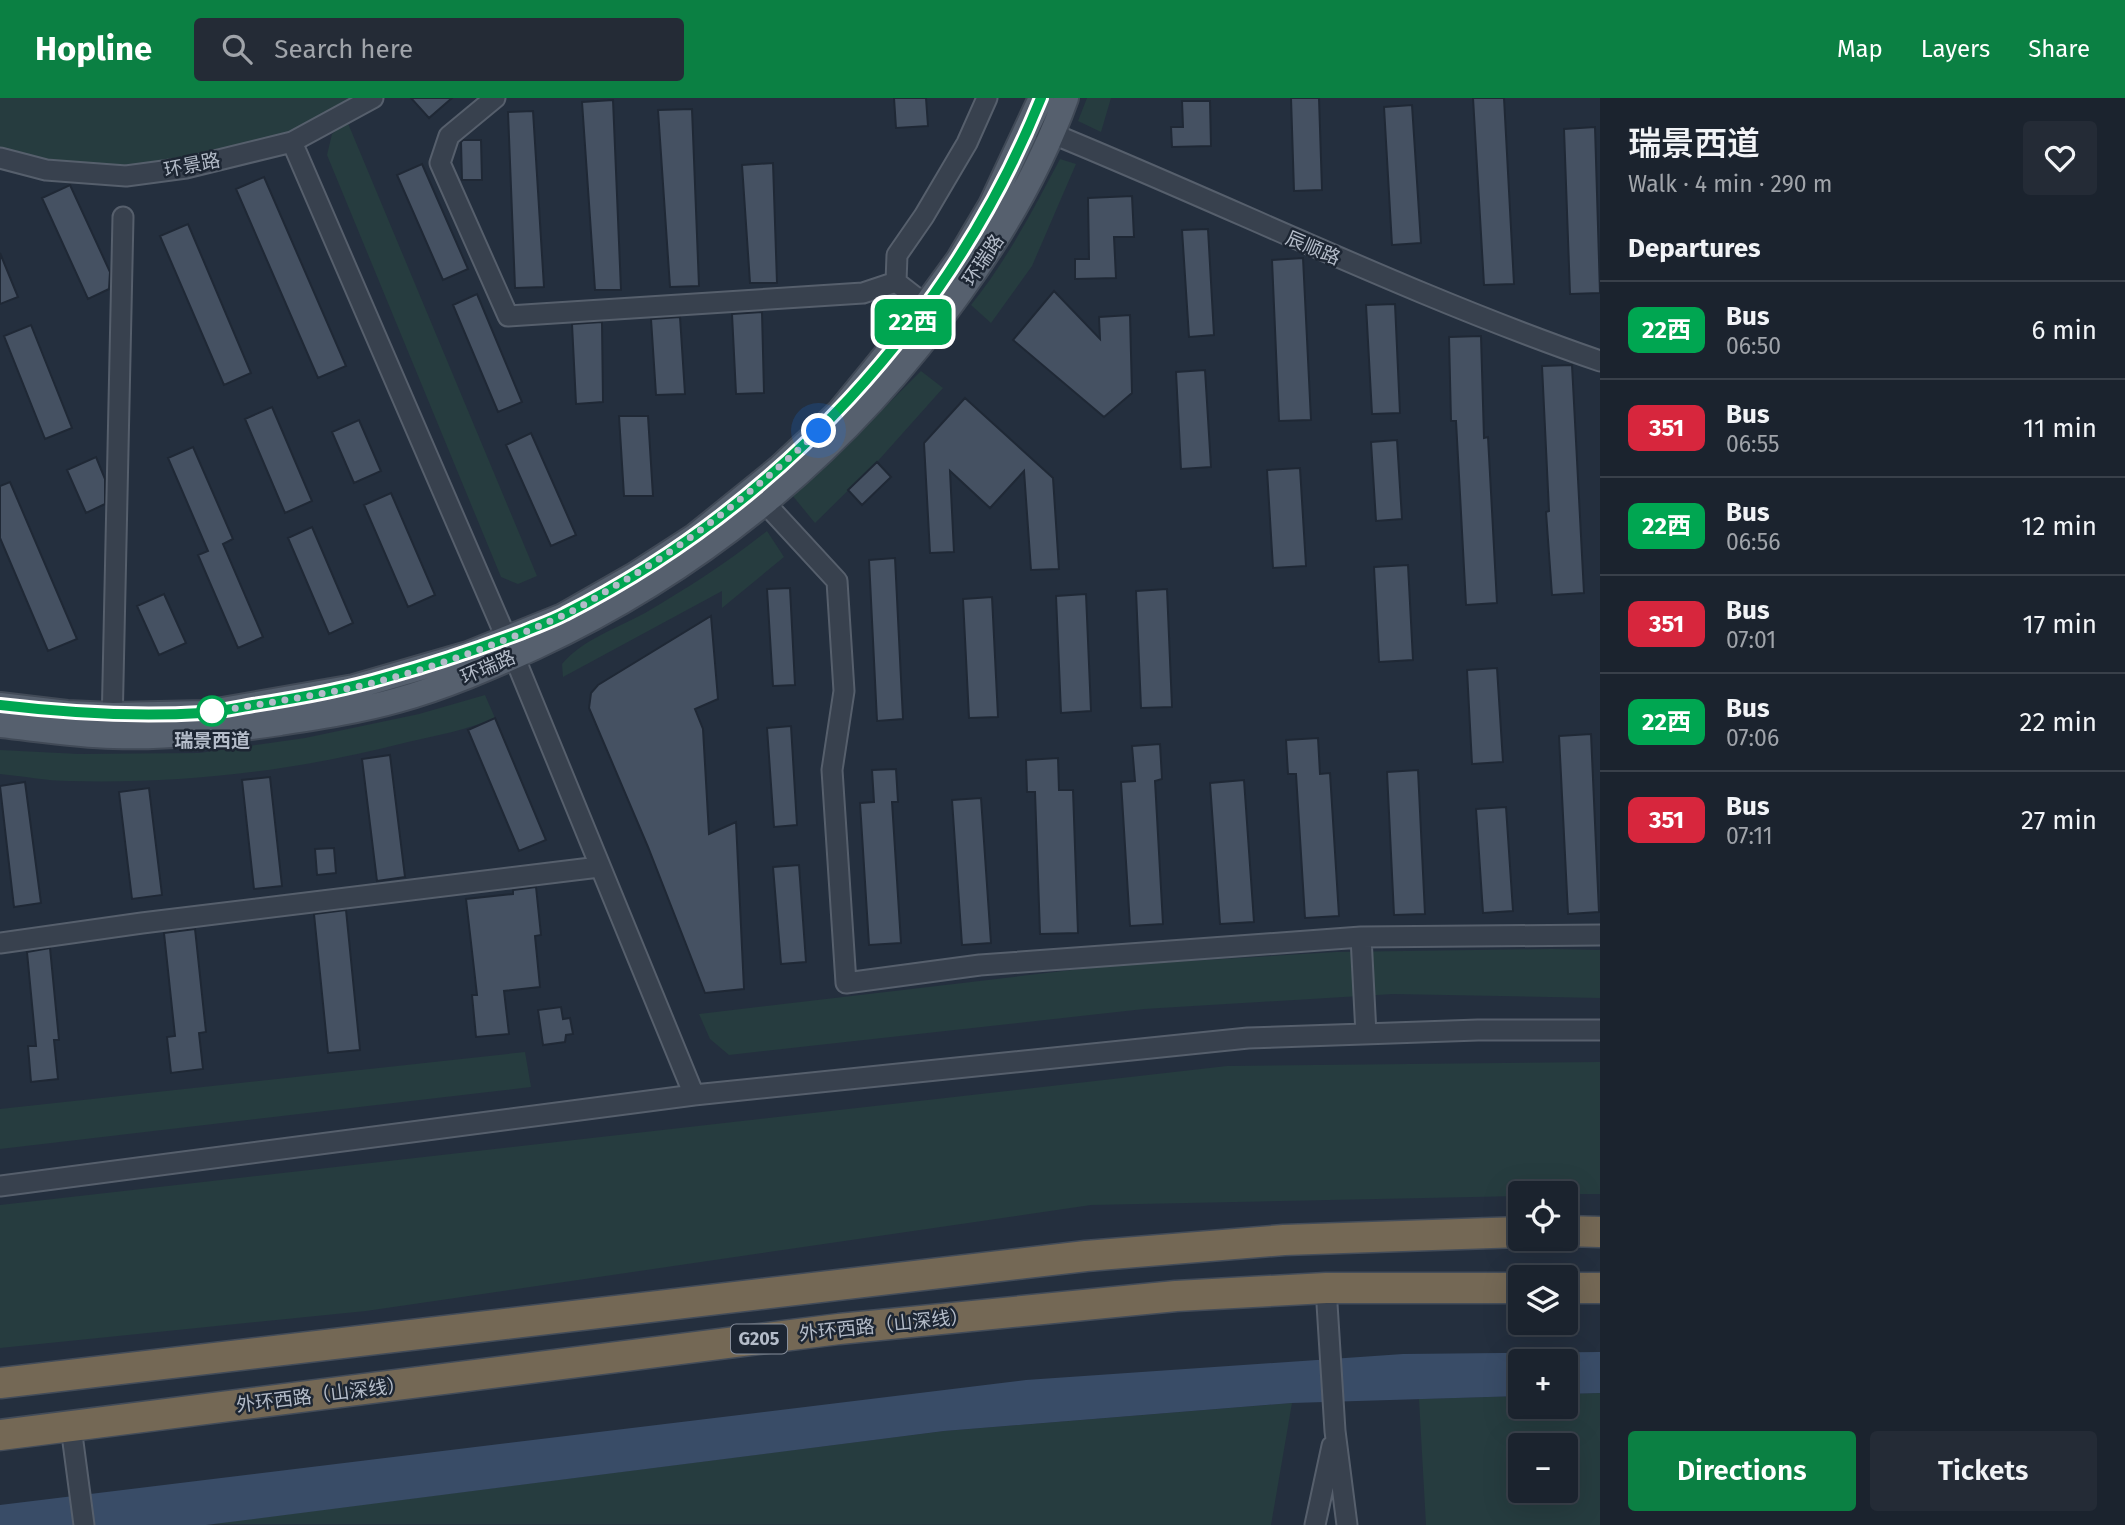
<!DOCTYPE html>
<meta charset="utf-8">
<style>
body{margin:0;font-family:"Fira Sans","Noto Sans SC",sans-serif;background:#242b36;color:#f1f3f6;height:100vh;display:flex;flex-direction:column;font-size:26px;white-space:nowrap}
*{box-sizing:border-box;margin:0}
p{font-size:23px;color:#a0a4aa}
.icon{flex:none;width:38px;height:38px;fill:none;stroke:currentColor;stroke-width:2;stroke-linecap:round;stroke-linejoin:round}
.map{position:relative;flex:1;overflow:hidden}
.drawer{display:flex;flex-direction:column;background:#1b232e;width:525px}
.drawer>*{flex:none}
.badge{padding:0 14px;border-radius:10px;font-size:24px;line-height:46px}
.controls{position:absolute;left:1508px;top:1083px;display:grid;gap:14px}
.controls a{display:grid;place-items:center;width:70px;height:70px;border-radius:7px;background:#1b232e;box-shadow:0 7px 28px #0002,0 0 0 2px #39404a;font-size:35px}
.you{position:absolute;width:35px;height:35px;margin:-18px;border:5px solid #fff;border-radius:50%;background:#1a73e8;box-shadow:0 0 0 10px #1a73e833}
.map>.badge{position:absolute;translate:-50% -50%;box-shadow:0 0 0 4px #fff}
h2{padding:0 28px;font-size:26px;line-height:63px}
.round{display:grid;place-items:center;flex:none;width:74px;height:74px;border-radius:7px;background:#242b36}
.summary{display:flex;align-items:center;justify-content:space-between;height:119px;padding:0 28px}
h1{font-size:33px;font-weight:600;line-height:52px}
.primary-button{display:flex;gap:14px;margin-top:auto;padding:14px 28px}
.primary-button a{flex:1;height:80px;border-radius:7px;background:#0b8043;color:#fff;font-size:28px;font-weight:600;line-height:80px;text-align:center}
.primary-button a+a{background:#242b36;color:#f1f3f6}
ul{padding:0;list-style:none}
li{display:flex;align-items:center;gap:21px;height:98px;padding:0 28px;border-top:2px solid #39404a}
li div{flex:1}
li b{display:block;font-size:26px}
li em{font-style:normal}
li .badge{min-width:77px;font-weight:700;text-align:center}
header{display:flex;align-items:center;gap:42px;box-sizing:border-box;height:98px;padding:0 35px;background:#0b8043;color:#fff}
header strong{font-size:33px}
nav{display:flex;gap:38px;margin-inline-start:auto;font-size:24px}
.search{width:490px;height:63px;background:#242b36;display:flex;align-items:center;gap:18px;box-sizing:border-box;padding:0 24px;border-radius:7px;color:#a0a4aa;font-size:26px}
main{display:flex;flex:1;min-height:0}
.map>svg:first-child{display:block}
.green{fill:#263c3f;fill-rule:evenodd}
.water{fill:#394c67}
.building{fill:#455162;stroke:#1f2835;stroke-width:2}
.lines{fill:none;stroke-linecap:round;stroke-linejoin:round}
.minor-casing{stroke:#565f6c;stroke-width:23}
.major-casing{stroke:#414a57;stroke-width:28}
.highway-casing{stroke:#434c59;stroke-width:33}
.minor{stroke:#38414e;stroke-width:19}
.major{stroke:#56606e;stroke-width:24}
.highway{stroke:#746855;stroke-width:30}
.line-casing{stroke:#fff;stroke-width:16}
.line{stroke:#00a651;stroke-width:10}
.walk{stroke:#b4bcc9;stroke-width:7;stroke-dasharray:0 12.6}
.stop-dot{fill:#fff;stroke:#00a651;stroke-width:3.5}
.labels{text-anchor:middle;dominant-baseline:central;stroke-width:5;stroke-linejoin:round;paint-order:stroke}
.shield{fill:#1d2633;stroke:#878f9c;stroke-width:2}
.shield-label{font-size:18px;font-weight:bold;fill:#b4bcc9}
.street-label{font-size:19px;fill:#b4bcc9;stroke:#1d2633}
.stop-label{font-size:19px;font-weight:bold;fill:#b4bcc9;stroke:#1d2633}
</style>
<header>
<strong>Hopline</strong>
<div class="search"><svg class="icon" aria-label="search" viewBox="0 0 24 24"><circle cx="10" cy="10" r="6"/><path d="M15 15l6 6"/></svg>Search here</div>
<nav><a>Map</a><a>Layers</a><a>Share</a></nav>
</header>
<main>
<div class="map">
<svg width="1600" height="1427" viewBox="0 0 1600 1427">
<rect width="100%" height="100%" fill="#242f3e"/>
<!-- green -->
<path class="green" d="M 0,0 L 373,0 L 292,44 L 126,78 L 0,60 Z
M 1087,0 L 1111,0 L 1101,34 L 1078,23 Z
M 347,23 L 537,478 L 518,486 L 501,479 L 327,57 L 332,36 Z
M 1060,61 L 1076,66 L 1032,168 L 991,225 L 971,207 C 1007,162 1033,112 1060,61 Z
M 921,273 L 943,290 L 877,364 L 815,425 L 792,397 L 850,344 Z
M 767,433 L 784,459 L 722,510 L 722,493 L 563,579 L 562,566 C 582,542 617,530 645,515 C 688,490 728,464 767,433 Z
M 485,597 L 495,620 C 467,632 438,637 408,644 C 297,673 184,686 69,683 C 46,683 23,678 0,676 L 0,652 L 79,656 L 199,655 L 305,640 L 419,616 Z
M 1551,851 L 1600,852 L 1600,900 L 1393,896 L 1144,911 L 729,957 L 710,941 L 699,916 L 1106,868 L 1336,854 Z
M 525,954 L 531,989 L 0,1051 L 0,1011 Z
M 1600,964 L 1600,1096 L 1521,1096 L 1521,1098 L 1091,1107 L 366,1213 L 0,1250 L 0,1107 L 1227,968 Z
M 1600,1295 L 1600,1427 L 1426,1427 L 1419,1301 L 1521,1298 L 1521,1309 L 1566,1309 L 1566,1296 ZM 1521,1348 L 1566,1348 L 1566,1393 L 1521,1393 Z
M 1292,1305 L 1271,1427 L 211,1426 L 944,1333 Z"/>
<!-- water -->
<path class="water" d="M 1600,1254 L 1600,1295 L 1566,1296 L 1566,1264 L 1521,1264 L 1521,1298 L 1292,1305 L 944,1333 L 206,1427 L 0,1427 L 0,1407 L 1026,1282 L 1403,1256 Z"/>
<!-- building -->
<path class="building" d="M 411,0 L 452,0 L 429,20 Z
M 894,0 L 926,0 L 928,28 L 896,30 Z
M 1291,0 L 1319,0 L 1322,92 L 1294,93 Z
M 1473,0 L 1504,0 L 1514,186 L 1484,187 Z
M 613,2 L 621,192 L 595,192 L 582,4 Z
M 1182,3 L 1210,3 L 1211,48 L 1172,49 L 1171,29 L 1183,29 Z
M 1412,7 L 1421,145 L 1392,147 L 1384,9 Z
M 692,11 L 699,188 L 670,189 L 658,12 Z
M 533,13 L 544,189 L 515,190 L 508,14 Z
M 1595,29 L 1600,195 L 1570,196 L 1564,31 Z
M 463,42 L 481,42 L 482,82 L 462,82 L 461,44 Z
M 773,65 L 777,185 L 750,185 L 742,67 Z
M 422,66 L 468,171 L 443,182 L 397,77 Z
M 264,79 L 346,268 L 318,280 L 236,91 Z
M 70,87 L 110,174 L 109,191 L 88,201 L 42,100 Z
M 1132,98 L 1134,139 L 1114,139 L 1116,180 L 1075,181 L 1075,161 L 1089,161 L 1088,100 Z
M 188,126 L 251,275 L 224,287 L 160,138 Z
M 1208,131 L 1214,237 L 1189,239 L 1182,132 Z
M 0,155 L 18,199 L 0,206 Z
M 1303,160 L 1311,322 L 1279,323 L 1272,162 Z
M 1054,193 L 1100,241 L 1099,219 L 1130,217 L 1132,295 L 1104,319 L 1013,242 Z
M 477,196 L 522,304 L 498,314 L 453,207 Z
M 1395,206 L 1400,315 L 1372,316 L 1366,207 Z
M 762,214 L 764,295 L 736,296 L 732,216 Z
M 680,219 L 685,296 L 656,297 L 651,221 Z
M 602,224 L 603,304 L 576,306 L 572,226 Z
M 31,227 L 72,330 L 45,341 L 4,238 Z
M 1481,238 L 1484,340 L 1488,339 L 1497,505 L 1466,507 L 1456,323 L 1451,323 L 1449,239 Z
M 1572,267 L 1584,495 L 1552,497 L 1546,414 L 1549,413 L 1542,268 Z
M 1205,272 L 1211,369 L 1181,371 L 1176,274 Z
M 965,300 L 1053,380 L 1059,471 L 1031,472 L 1024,373 L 990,410 L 950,373 L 954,454 L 930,455 L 924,345 Z
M 272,309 L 312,403 L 285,415 L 245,321 Z
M 619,318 L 648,318 L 653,398 L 624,398 Z
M 359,322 L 381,373 L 354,385 L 332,334 Z
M 531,335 L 576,437 L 551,448 L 506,347 Z
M 1397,342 L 1402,421 L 1376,423 L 1371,344 Z
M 193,349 L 233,441 L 223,446 L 263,539 L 238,550 L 198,457 L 208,453 L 168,360 Z
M 96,359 L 105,381 L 105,406 L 86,415 L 67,372 Z
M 877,364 L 891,379 L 862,407 L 848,392 Z
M 1300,370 L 1306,468 L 1273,470 L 1267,372 Z
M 10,384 L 77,541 L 48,553 L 0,440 L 0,388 Z
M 391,395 L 435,497 L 408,509 L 364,407 Z
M 312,429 L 353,525 L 329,536 L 288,440 Z
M 895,460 L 903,621 L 877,623 L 869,462 Z
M 1408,467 L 1413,562 L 1379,564 L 1374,469 Z
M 790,490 L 795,587 L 773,588 L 767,491 Z
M 1167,491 L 1172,609 L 1141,610 L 1136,493 Z
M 164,496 L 186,545 L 159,557 L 137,508 Z
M 1086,496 L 1091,613 L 1061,615 L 1056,498 Z
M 992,499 L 998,619 L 969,620 L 963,501 Z
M 711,518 L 718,601 L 695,611 L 703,631 L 709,736 L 736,724 L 744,891 L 705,895 L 648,749 L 589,610 L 591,595 L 598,587 Z
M 1497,570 L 1503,664 L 1472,666 L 1467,572 Z
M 495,620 L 546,742 L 519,753 L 468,632 Z
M 791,628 L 797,727 L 774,729 L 767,630 Z
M 1591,636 L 1599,814 L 1568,816 L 1559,638 Z
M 1318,640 L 1320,676 L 1330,675 L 1339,818 L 1305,820 L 1296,676 L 1288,676 L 1286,642 Z
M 1160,646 L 1162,681 L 1155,683 L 1163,826 L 1130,828 L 1121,684 L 1135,683 L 1132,648 Z
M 390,657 L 405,779 L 377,783 L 362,661 Z
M 1058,660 L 1059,692 L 1073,692 L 1078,835 L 1040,836 L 1035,694 L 1027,694 L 1026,662 Z
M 896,671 L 898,704 L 892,704 L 901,845 L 869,847 L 860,705 L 874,704 L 872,672 Z
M 1418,672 L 1425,816 L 1394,817 L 1387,674 Z
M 270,679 L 282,788 L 254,791 L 242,682 Z
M 1244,682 L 1254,824 L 1220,826 L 1210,685 Z
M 25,684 L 41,805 L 14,809 L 0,688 Z
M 149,690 L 162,797 L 132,801 L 119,694 Z
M 981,700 L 991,845 L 962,847 L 952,702 Z
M 1506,709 L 1513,813 L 1483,815 L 1476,711 Z
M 334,750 L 336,775 L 317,777 L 315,751 Z
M 799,767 L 806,864 L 781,866 L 773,769 Z
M 536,789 L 541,837 L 535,838 L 540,889 L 504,893 L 509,936 L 476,939 L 472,897 L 477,897 L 466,801 L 513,796 L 513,792 Z
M 346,812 L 360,952 L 328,955 L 314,816 Z
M 195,831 L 206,934 L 199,935 L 203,971 L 171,975 L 167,939 L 175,938 L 164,835 Z
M 50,850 L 59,942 L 54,942 L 58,981 L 31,984 L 28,948 L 36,948 L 27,854 Z
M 561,909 L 563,921 L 570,920 L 573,936 L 566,937 L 565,944 L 543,947 L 538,912 Z"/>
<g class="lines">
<defs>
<path id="minor" d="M 495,0 L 449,38 L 440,65 L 508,218 L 863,195 L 896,184
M 1041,31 C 1228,107 1409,197 1600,263
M 292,44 L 514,558 L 694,997
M 0,60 L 46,72 L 126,78 L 186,70 L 292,44 L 373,0
M 896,184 L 897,157 L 924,118 L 967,45 L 987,0
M 896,184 L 936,215
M 766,406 L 837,483 L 844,593 L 832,672 L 846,885 L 980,867 L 1361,839 L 1600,837
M 112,630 L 123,119
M 1361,839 L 1366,936
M 0,845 L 142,825 L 599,769
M 0,1088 L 694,997 L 1248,940 L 1478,932 L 1600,932
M 1326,1190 L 1335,1333 L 1347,1427
M 71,1329 L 84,1427
M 1315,1427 L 1332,1348"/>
<path id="major" d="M 0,607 L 67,615 L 113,617 L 205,615 L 354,589 L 468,556 L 563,518 L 633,478 L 695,438 L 779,370 L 839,314 L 919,216 L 959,161 L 991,107 L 1041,0
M 0,627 C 37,631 76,637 113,638 C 169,640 225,633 280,625 C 319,619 359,613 398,602 C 445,589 491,569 535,549 C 707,469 851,348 961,193 C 1004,133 1041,70 1066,0"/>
<path id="highway" d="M 1566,1133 L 1600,1134
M 1566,1190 L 1600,1190
M 0,1285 L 1086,1158 L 1284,1142 L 1521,1134
M 0,1337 L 839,1231 L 1176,1198 L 1326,1190 L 1521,1190"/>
</defs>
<!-- minor casing -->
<use href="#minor" class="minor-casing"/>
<!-- major casing -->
<use href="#major" class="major-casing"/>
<!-- highway casing -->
<use href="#highway" class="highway-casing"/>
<!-- minor -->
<use href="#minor" class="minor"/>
<!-- major -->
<use href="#major" class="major"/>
<!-- highway -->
<use href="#highway" class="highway"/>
</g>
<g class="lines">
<defs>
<path id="line" d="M 0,607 C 67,615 134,619 202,615 C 219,614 236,610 253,607 C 299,600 343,592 387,579 C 434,566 478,551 523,534 C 537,528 552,523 565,516 C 778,408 952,221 1041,0"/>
</defs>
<!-- line casing -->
<use href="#line" class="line-casing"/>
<!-- line -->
<use href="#line" class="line"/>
<!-- walk -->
<path class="walk" d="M 212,613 L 205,615 C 254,607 302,600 351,590 C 422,574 495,548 562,518 C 578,511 593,501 608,492 C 685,449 754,393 819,333"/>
</g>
<!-- markers -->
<circle class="stop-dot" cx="212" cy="613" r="14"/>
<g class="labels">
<!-- shield labels -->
<rect class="shield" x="731" y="1226.5" width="56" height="29" rx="5"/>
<g class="shield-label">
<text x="759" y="1241">G205</text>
</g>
<!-- street labels -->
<g class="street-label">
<text transform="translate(192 67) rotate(-11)">环景路</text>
<text transform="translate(1313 150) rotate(23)">辰顺路</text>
<text transform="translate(983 162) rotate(-56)">环瑞路</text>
<text transform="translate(488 569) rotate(-23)">环瑞路</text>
<text transform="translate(884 1227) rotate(-6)">外环西路（山深线）</text>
<text transform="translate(321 1297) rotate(-7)">外环西路（山深线）</text>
</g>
<!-- stop labels -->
<g class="stop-label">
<text x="212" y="642">瑞景西道</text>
</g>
</g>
</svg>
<div class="controls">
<a><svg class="icon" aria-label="locate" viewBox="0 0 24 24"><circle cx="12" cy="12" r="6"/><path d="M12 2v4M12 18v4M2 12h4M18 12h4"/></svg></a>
<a><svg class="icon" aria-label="layers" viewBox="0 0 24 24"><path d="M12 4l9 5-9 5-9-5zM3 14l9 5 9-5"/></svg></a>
<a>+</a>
<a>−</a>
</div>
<div class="you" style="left:819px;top:333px"></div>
<b class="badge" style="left:913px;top:224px;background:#00a651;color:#fff">22西</b>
</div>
<section class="drawer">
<div class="summary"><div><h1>瑞景西道</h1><p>Walk · 4 min · 290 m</p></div><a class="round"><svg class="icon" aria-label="heart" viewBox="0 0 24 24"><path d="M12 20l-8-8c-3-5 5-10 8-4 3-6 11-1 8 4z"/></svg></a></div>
<h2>Departures</h2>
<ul>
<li><span class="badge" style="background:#00a651;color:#fff">22西</span><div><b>Bus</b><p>06:50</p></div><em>6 min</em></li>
<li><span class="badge" style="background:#d7263d;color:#fff">351</span><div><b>Bus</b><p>06:55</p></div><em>11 min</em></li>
<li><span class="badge" style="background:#00a651;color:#fff">22西</span><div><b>Bus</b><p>06:56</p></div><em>12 min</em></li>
<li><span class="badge" style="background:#d7263d;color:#fff">351</span><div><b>Bus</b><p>07:01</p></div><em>17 min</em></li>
<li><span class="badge" style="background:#00a651;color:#fff">22西</span><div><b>Bus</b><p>07:06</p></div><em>22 min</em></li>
<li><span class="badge" style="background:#d7263d;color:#fff">351</span><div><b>Bus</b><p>07:11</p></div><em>27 min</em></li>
</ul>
<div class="primary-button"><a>Directions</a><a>Tickets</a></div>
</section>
</main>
